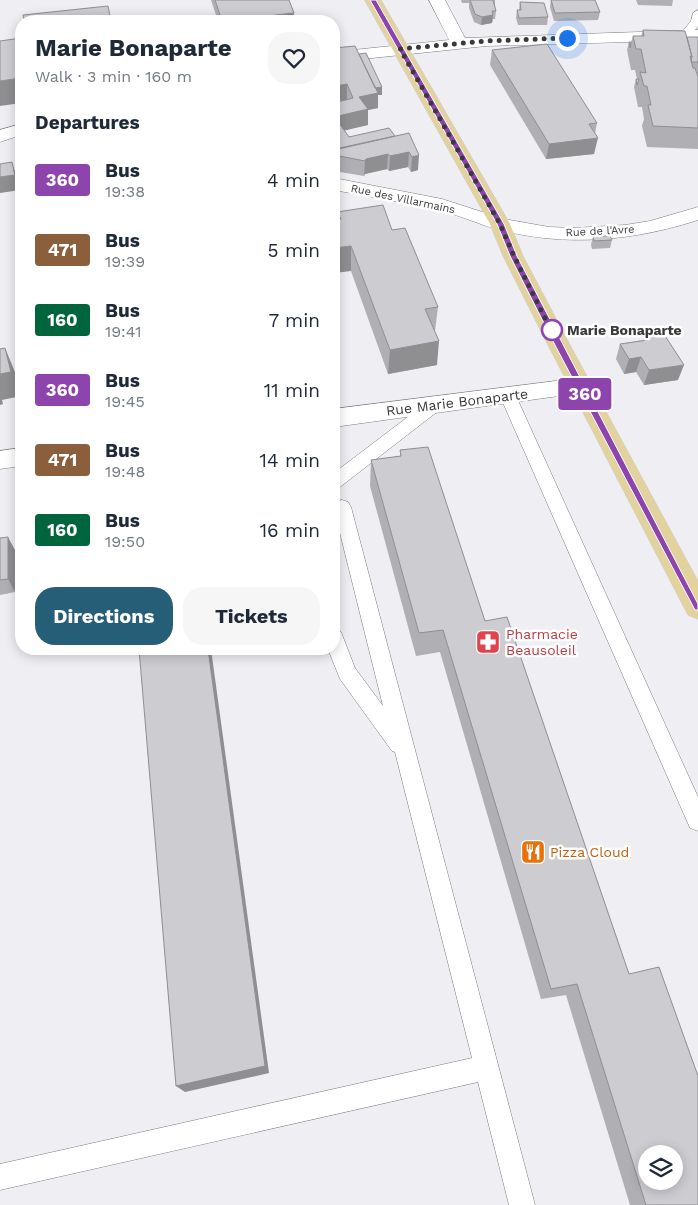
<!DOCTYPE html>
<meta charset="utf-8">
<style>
body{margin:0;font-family:"Work Sans",sans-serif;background:#f6f6f7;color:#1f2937;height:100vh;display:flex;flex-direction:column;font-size:19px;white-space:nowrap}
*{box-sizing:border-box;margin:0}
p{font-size:16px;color:#747a83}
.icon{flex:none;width:28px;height:28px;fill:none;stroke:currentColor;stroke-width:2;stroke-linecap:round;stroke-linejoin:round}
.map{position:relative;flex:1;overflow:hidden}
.panel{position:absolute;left:15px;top:15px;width:325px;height:640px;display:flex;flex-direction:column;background:#fff;border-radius:20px;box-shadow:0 2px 12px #0003}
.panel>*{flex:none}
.badge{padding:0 10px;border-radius:4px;font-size:18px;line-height:32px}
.controls{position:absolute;left:638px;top:1145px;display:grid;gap:10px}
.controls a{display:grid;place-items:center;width:45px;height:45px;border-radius:50%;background:#fff;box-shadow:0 2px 12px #0003;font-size:25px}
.you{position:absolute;width:25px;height:25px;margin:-12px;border:4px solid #fff;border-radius:50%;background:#1a73e8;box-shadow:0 0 0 8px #1a73e833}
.map>.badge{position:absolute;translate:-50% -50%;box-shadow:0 0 0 2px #fff}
h2{padding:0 20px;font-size:19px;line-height:45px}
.round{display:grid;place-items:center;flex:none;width:52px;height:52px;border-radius:20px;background:#f6f6f7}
.headline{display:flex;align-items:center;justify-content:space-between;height:85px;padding:0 20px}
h1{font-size:24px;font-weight:700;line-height:38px}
.button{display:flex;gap:10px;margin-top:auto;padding:10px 20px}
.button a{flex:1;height:58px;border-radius:20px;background:#265e78;color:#fff;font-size:20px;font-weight:700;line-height:58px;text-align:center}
.button a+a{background:#f6f6f7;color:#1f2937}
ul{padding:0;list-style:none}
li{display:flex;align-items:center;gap:15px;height:70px;padding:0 20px}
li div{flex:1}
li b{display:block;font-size:19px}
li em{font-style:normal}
li .badge{min-width:55px;font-weight:700;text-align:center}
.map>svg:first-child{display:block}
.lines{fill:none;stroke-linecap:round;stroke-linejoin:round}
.service-casing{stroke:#7b7b80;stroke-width:1}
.minor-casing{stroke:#7b7b80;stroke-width:1}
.primary-casing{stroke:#ccc;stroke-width:1}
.service{fill:#fff;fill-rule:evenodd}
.minor{fill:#fff;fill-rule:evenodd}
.primary{fill:#e2d39e;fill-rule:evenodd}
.wall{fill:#afafb4}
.shaded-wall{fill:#8f8f92}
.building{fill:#ccccd1;stroke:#8f8f92;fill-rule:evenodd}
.line{fill:#8e44ad;stroke:#fff}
.walk{stroke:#39393b;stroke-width:5;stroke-dasharray:0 9}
.stop-dot{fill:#fff;stroke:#8e44ad;stroke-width:2.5}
.labels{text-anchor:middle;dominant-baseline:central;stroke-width:5;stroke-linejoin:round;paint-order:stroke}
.far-street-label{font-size:11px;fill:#39393b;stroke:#fff}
.stop-label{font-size:14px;font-weight:bold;fill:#39393b;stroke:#fff;text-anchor:start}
.street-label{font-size:14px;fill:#39393b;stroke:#fff}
.health-label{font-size:14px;fill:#be3a42;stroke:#fff;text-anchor:start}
.food-label{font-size:14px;fill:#c56008;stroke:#fff;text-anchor:start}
</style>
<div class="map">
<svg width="698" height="1205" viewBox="0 0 698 1205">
<rect width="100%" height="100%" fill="#eeeef3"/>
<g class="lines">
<defs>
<path id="service" d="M 698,10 L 698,26 L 689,38 L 681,38 L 679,36 L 691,21 L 693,13 Z
M 508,390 L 514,392 L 516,396 L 698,797 L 698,831 L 690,828 L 500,396 L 502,392 Z
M 436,398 L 442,400 L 444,404 L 442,408 L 340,487 L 334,489 L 334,473 L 430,400 Z
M 342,500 L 348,502 L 351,507 L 535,1205 L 509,1205 L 478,1082 L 0,1190 L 0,1164 L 472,1058 L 395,752 L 392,751 L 340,679 L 328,649 L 334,649 L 334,630 L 341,632 L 355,668 L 383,706 L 334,509 L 336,502 Z"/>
<path id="minor" d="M 429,0 L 445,0 L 465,38 L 698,30 L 698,40 L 486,46 L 334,62 L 334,52 L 449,40 Z
M 21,124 L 21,135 L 0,142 L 0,130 Z
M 334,178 L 442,199 L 504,219 L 549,227 L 574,228 L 625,225 L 650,221 L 698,207 L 698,220 C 633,241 567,247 500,230 C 480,225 462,216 442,211 C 406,202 370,197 334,190 Z
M 580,378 L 588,380 L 592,386 L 588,392 L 334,427 L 334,409 Z
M 21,448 L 21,466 L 0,469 L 0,451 Z"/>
<path id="primary" d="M 365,0 L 381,0 L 510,224 L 523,256 L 571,347 L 698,581 L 698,619 L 688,615 L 549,347 L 503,256 L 490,224 Z"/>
</defs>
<!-- service casing -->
<use href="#service" class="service-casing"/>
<!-- minor casing -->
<use href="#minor" class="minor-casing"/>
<!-- primary casing -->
<use href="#primary" class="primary-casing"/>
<!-- service -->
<use href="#service" class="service"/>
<!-- minor -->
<use href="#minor" class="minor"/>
<!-- primary -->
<use href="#primary" class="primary"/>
</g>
<!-- wall -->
<path class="wall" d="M 211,0 L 289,0 L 294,13 L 294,21 L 218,21 Z
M 461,0 L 495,0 L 495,6 L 496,11 L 495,19 L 493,19 L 492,23 L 481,25 L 474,22 L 469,8 L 469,3 L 462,3 Z
M 551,0 L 595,0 L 600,12 L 598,20 L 554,21 L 550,7 Z
M 636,0 L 673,0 L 672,6 L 638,5 Z
M 520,2 L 548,17 L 547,25 L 518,25 L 516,18 L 517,10 L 519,10 Z
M 643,30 L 687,37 L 698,37 L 698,149 L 647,147 L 642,126 L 644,119 L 642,107 L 638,107 L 634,87 L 636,79 L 637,79 L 635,70 L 631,70 L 627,50 L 629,42 L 631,42 L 633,36 L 641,36 Z
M 334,48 L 359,54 L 382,87 L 382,95 L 378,95 L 378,108 L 368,110 L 368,125 L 344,130 L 349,137 L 395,136 L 409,133 L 418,170 L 411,172 L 408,167 L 389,171 L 387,169 L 365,174 L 364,176 L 334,171 L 334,150 L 335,150 L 334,149 L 334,103 L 345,100 L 336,101 L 334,94 Z
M 492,50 L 597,123 L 595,134 L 594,154 L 546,159 L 490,65 Z
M 337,212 L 392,230 L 438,307 L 435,331 L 437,365 L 388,374 L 351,271 L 337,219 Z
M 593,236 L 612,240 L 610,248 L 592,249 L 591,245 Z
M 645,334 L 678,380 L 644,385 L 636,372 L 624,374 L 616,359 L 620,344 L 643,340 Z
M 400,450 L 485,621 L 698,1205 L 630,1205 L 566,995 L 541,999 L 440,652 L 416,656 L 370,486 L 371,460 L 400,456 Z
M 0,538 L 15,550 L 15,592 L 0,595 Z"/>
<!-- shaded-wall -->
<path class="shaded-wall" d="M 294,13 L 294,21 L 222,21 Z
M 493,15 L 492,23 L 481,25 L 482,17 Z
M 21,78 L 21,103 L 0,106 L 0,81 Z
M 347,84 L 347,100 L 336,101 L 336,86 Z
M 382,87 L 382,95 L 378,95 L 378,108 L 368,110 L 368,125 L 334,133 L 334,117 L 359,97 L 372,88 Z
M 598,138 L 594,154 L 546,159 L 549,144 Z
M 409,152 L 408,167 L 389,171 L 390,156 Z
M 388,154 L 387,169 L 365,174 L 364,176 L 365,161 L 366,159 Z
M 419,155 L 418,170 L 411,172 L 412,157 Z
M 12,162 L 17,180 L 21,179 L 21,187 L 19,188 L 20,190 L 0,193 L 0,177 Z
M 351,246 L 351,271 L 334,273 L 334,248 Z
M 439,341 L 437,365 L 388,374 L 390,350 Z
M 0,348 L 3,356 L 5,348 L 15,372 L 21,396 L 2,400 L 3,404 L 0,405 Z
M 641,357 L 636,372 L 624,374 L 629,359 Z
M 684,365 L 678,380 L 644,385 L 649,370 Z
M 8,537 L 15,550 L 15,592 L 8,579 Z
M 208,649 L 211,649 L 269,1073 L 185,1092 L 176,1086 Z"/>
<!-- building -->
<path class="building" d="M 215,0 L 289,0 L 294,13 L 222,21 Z
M 470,0 L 493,0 L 496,11 L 492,11 L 493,15 L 482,17 L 475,14 Z
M 551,0 L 595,0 L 600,12 L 555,13 Z
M 520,2 L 544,3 L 548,17 L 519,18 L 517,10 L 521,10 Z
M 108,6 L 111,21 L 24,21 L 23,15 Z
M 643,30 L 685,31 L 692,57 L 690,56 L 693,68 L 695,68 L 698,77 L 698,128 L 653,126 L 648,105 L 651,105 L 647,86 L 644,86 L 640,72 L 646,73 L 641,49 L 636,49 L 633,36 L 644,36 Z
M 687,37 L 698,37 L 698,62 L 691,62 L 692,57 Z
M 21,38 L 21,78 L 0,81 L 0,41 Z
M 629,42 L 631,42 L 630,48 Z
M 547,44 L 597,123 L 589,124 L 598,138 L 549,144 L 492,50 Z
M 355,46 L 378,93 L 359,97 L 368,109 L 334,117 L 334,103 L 353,98 L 347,84 L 336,86 L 334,79 L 334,48 Z
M 366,53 L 382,87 L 375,88 L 359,54 Z
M 636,79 L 639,79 L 637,85 Z
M 339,123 L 349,137 L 389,128 L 395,136 L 340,148 L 334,141 L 334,125 Z
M 409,133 L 419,155 L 412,157 L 409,152 L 390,156 L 388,154 L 366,159 L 365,161 L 334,155 L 334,150 Z
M 12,162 L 15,175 L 0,177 L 0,164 Z
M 21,170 L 21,179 L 16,180 L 14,171 Z
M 383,205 L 392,230 L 405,228 L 438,307 L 425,309 L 439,341 L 390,350 L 351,246 L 334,248 L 334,220 L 341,219 L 337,212 Z
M 593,236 L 610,236 L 612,240 L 594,241 Z
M 660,328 L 684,365 L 649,370 L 641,357 L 629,359 L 620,344 L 648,340 L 645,334 Z
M 5,348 L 11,372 L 0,374 L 0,349 Z
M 428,447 L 485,621 L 507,617 L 629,974 L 659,967 L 698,1076 L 698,1205 L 646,1205 L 577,984 L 551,989 L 443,630 L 419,633 L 371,460 L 401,456 L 400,450 ZM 646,1154 L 674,1154 L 674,1181 L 646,1181 Z
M 8,537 L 8,579 L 0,580 L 0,538 Z
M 139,649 L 208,649 L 265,1066 L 176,1086 Z"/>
<!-- line -->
<path class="line" d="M 370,0 L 376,0 L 504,224 L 517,256 L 698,604 L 698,610 L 695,610 L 556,347 L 510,256 L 497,224 Z"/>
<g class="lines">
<!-- walk -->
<path class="walk" d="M 552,330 L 552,332 L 514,256 L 500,224 L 400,49 L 486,41 L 567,38"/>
</g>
<!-- icons -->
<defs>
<symbol id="pharmacy-square" viewBox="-11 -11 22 22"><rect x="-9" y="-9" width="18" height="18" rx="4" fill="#e0444e" stroke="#fff"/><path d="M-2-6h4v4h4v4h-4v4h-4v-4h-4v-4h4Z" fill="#fff"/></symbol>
<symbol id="restaurant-square" viewBox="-11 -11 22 22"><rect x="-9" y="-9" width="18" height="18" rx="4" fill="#e8710a" stroke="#fff"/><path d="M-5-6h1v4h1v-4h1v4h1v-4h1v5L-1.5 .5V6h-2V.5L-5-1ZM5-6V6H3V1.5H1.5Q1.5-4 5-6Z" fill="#fff"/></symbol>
</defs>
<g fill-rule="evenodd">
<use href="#pharmacy-square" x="474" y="628" width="28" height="28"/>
<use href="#restaurant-square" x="519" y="838" width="28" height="28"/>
</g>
<!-- markers -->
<circle class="stop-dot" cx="552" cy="330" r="10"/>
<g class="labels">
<!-- far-street labels -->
<g class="far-street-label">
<text transform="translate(403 199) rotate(12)">Rue des Villarmains</text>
<text transform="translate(600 231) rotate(-3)">Rue de l'Avre</text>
</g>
<!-- stop labels -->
<g class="stop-label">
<text x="567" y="330">Marie Bonaparte</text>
</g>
<!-- street labels -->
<g class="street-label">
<text transform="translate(457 402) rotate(-7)">Rue Marie Bonaparte</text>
</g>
<!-- health labels -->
<g class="health-label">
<text x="506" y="634">Pharmacie<tspan x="506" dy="16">Beausoleil</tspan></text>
</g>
<!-- food labels -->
<g class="food-label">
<text x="550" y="852">Pizza Cloud</text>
</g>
</g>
</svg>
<div class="controls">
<a><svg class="icon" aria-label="layers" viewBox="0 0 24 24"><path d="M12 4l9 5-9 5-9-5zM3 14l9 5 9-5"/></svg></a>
</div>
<div class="you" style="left:567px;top:38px"></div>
<b class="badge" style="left:585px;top:394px;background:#8e44ad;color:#fff">360</b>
<section class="panel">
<div class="headline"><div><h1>Marie Bonaparte</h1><p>Walk · 3 min · 160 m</p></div><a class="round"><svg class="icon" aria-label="heart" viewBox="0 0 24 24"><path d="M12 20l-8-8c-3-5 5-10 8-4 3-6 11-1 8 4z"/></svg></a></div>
<h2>Departures</h2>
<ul>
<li><span class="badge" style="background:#8e44ad;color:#fff">360</span><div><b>Bus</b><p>19:38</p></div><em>4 min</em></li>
<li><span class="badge" style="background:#8b5e3c;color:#fff">471</span><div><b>Bus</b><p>19:39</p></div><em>5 min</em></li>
<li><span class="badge" style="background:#00643c;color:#fff">160</span><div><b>Bus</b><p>19:41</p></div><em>7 min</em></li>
<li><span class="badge" style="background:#8e44ad;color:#fff">360</span><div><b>Bus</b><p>19:45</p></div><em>11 min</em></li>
<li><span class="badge" style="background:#8b5e3c;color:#fff">471</span><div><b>Bus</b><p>19:48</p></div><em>14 min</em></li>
<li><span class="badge" style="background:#00643c;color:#fff">160</span><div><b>Bus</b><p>19:50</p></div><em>16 min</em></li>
</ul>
<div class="button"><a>Directions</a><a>Tickets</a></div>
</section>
</div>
